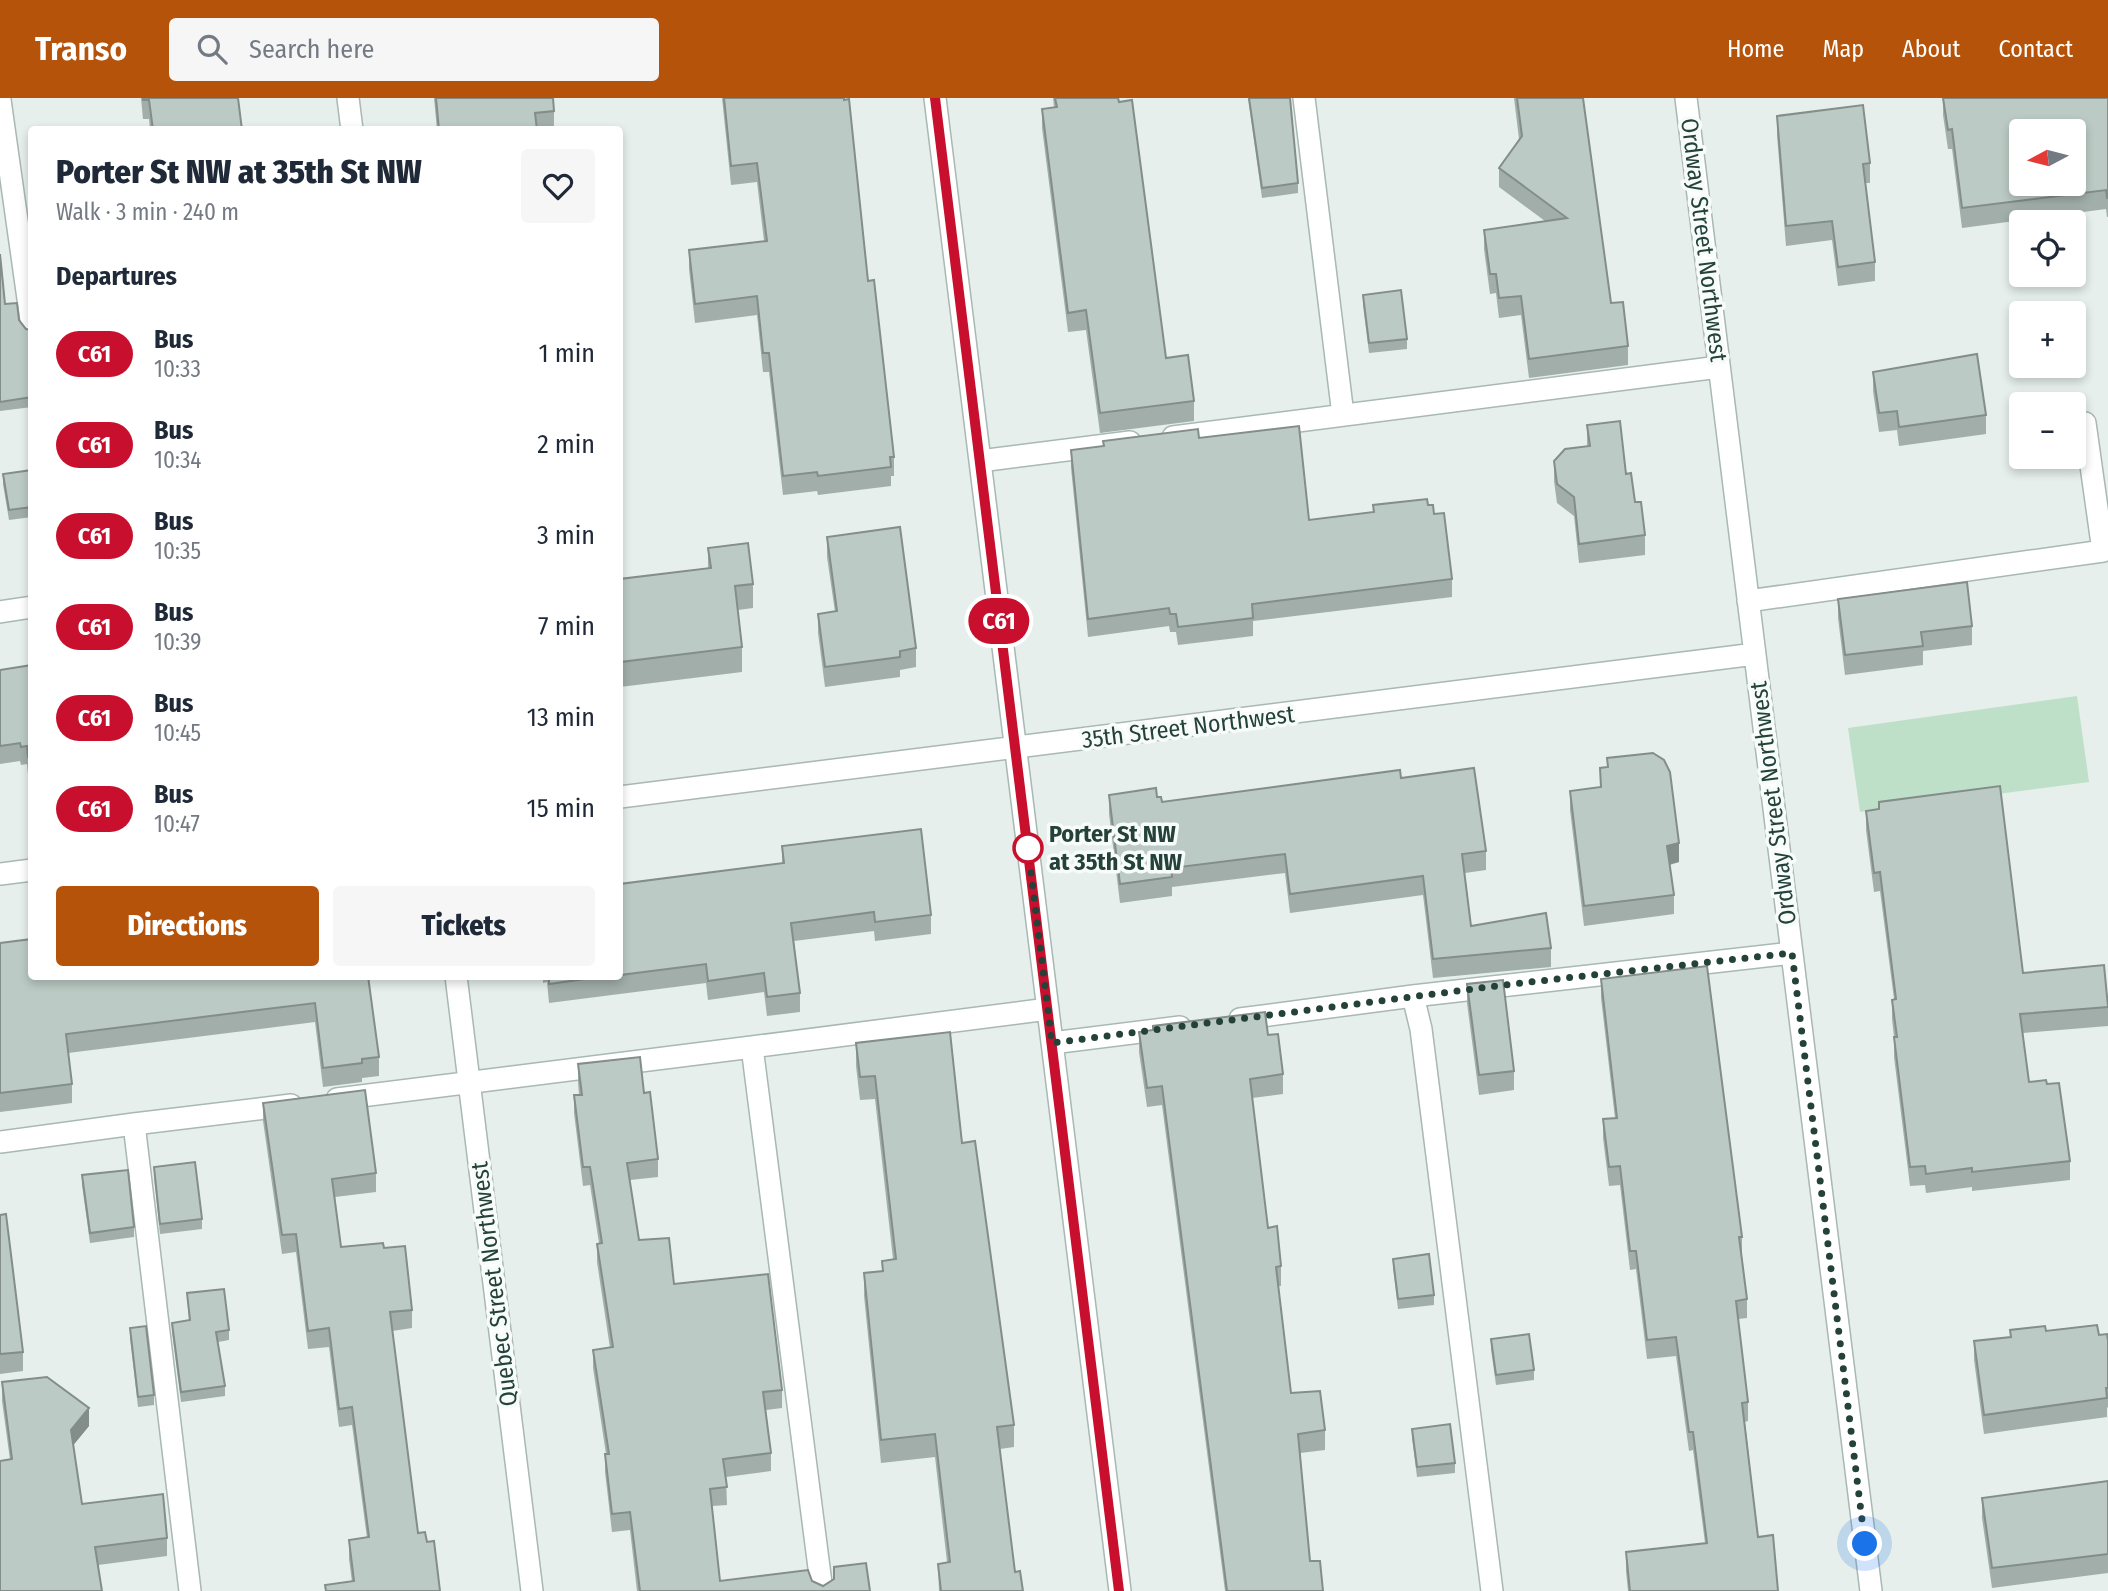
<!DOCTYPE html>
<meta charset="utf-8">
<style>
body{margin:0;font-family:"Fira Sans Condensed",sans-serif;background:#f6f6f7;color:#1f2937;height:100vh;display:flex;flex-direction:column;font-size:26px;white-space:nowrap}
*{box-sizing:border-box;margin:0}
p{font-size:23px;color:#747a83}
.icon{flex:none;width:38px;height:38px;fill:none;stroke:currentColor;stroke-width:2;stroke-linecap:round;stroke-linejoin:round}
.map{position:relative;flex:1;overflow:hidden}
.details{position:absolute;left:28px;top:28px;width:595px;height:854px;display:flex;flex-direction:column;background:#fff;border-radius:7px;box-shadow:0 4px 10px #0003}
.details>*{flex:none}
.badge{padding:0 14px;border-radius:23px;font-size:24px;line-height:46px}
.needle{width:46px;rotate:263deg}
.fabs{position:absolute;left:2009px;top:21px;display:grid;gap:14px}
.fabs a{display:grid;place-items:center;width:77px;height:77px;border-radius:7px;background:#fff;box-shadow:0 4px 10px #0003;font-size:35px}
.you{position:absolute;width:35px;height:35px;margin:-18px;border:5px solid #fff;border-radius:50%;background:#1a73e8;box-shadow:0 0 0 10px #1a73e833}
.map>.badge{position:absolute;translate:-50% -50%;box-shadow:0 0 0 4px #fff}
h2{padding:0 28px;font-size:26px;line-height:63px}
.round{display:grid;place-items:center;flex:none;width:74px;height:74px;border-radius:7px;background:#f6f6f7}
.headline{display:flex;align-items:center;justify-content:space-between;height:119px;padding:0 28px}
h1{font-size:33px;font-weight:800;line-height:52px}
.button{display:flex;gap:14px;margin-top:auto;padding:14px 28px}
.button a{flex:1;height:80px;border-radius:7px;background:#b45309;color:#fff;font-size:28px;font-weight:800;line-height:80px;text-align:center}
.button a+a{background:#f6f6f7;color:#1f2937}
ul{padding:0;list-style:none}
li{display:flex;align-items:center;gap:21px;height:91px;padding:0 28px}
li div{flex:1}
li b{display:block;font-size:26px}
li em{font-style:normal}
li .badge{min-width:77px;font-weight:700;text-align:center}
header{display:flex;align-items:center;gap:42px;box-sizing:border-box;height:98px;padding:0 35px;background:#b45309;color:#fff}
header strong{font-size:33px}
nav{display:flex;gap:38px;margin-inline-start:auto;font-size:24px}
.search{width:490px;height:63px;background:#f6f6f7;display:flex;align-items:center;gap:18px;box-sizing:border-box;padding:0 24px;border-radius:7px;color:#747a83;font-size:26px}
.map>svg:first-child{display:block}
.green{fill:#bfe0c8}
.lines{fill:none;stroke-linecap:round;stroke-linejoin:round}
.minor-casing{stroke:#a8b8b2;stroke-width:24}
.minor{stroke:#fff;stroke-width:21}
.wall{fill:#a1aea9}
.shaded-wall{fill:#838d89}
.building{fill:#bbcac4;stroke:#838d89;stroke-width:2;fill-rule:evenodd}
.line-casing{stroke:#fff;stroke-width:16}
.line{stroke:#c8102e;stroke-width:10}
.walk{stroke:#24423a;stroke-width:7;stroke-dasharray:0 12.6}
.stop-dot{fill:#fff;stroke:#c8102e;stroke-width:3.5}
.labels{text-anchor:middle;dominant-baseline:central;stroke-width:7;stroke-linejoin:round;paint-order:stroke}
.street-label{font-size:24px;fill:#24423a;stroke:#f7fbf9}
.stop-label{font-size:24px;font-weight:bold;fill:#24423a;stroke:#f7fbf9;text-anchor:start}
</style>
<header>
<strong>Transo</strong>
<div class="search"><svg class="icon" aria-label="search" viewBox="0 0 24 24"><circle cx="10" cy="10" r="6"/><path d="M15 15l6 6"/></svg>Search here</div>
<nav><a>Home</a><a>Map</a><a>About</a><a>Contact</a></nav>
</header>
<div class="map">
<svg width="2108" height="1493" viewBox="0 0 2108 1493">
<rect width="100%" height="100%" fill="#e6efeb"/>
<!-- green -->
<path class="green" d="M 2077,598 L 2089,684 L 1860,714 L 1848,630 Z"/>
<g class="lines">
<defs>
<path id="minor" d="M 348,0 L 352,32
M 935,0 L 1120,1493
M 1304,0 L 1343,317
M 1686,0 L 1871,1493
M 0,2 L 32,229
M 1173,339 L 1719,269
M 980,363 L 1130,344
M 1748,503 L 2103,453 L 2085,325
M 0,514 L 32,509
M 620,699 L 1755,556
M 0,776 L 32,772
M 456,878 L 532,1493
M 1413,898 L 1792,855
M 1240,921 L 1413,898 L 1421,931 L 1492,1493
M 1052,945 L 1180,929
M 752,949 L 1048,911
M 337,1001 L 752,949 L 822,1493
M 0,1044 L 134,1026
M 190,1493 L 134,1026 L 291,1007"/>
</defs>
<!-- minor casing -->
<use href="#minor" class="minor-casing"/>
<!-- minor -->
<use href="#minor" class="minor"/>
</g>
<!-- wall -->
<path class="wall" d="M 141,0 L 238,0 L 242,32 L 150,32 L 149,21 L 143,21 Z
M 434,0 L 553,0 L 554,13 L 554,32 L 437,32 Z
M 722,0 L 844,0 L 868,183 L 894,359 L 894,378 L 891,378 L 891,388 L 818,397 L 817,393 L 783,397 L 769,274 L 763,274 L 757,217 L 695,225 L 689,171 L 689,152 L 764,143 L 757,84 L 731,87 Z
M 1053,0 L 1118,0 L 1166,260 L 1194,303 L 1194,323 L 1100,335 L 1086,232 L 1068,234 L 1042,30 L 1042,11 L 1054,9 Z
M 1248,0 L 1290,0 L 1298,85 L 1298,95 L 1262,100 Z
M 1514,0 L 1583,0 L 1611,205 L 1628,248 L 1628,267 L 1529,280 L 1521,217 L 1499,220 L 1496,195 L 1490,196 L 1484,151 L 1484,132 L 1545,123 L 1499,89 L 1499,70 L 1519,41 Z
M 1943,0 L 2108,0 L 2108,119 L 2107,119 L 2106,111 L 1962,130 L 1952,51 L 1948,51 L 1943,17 Z
M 1777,18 L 1870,65 L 1870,85 L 1865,85 L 1875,164 L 1875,183 L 1838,188 L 1832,142 L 1786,148 L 1777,37 Z
M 0,156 L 5,206 L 26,231 L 32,232 L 32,309 L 0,313 Z
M 1363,197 L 1407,241 L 1407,251 L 1369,255 L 1363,207 Z
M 1873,274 L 1986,317 L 1986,336 L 1899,348 L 1897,332 L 1879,334 L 1873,293 Z
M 1587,327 L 1626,376 L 1645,437 L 1645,457 L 1579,465 L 1574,418 L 1557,405 L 1554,383 L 1554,363 L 1587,348 Z
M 1199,340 L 1309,422 L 1373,415 L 1373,407 L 1428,407 L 1434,416 L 1452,481 L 1452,499 L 1253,523 L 1253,538 L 1178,547 L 1176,534 L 1170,534 L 1169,528 L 1088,539 L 1071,370 L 1071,352 L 1103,348 L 1103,343 Z
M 32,372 L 32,419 L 9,422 L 3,386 L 3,376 Z
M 827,439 L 916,550 L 916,569 L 900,572 L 900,579 L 825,589 L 818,535 L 818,516 L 835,514 L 827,459 Z
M 708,450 L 753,486 L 753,510 L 738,512 L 742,549 L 742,574 L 620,589 L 620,481 L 708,470 Z
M 1838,501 L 1972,528 L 1972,547 L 1923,553 L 1923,567 L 1845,577 L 1838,520 Z
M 32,567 L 32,677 L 28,677 L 27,666 L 21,667 L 20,663 L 0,666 L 0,572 Z
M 1607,660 L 1679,764 L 1670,767 L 1674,797 L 1674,816 L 1584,828 L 1570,712 L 1570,693 L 1600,689 L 1600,670 L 1607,669 Z
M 1401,680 L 1486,753 L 1486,772 L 1465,775 L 1471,828 L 1551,850 L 1551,869 L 1433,880 L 1423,797 L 1290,815 L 1285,775 L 1172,789 L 1172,798 L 1120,805 L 1109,716 L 1109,697 L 1157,699 L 1162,704 Z
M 1879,704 L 2023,875 L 2108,904 L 2108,928 L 2023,935 L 2029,984 L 2047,986 L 2070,1063 L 2070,1082 L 1972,1093 L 1972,1089 L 1926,1095 L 1925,1087 L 1910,1088 L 1894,959 L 1894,939 L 1892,921 L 1892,902 L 1894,901 L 1880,793 L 1874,794 L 1866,732 L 1866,713 L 1879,711 Z
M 782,748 L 931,817 L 931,836 L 875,843 L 874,833 L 794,843 L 800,895 L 800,914 L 767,918 L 764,894 L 708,902 L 706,885 L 549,905 L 547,884 L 543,885 L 543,878 L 620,878 L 620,786 L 782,766 Z
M 0,845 L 368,878 L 379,959 L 379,978 L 362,980 L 362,984 L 323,989 L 315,924 L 68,955 L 72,986 L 72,1005 L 0,1014 Z
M 1601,881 L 1742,1139 L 1742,1158 L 1747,1201 L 1747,1220 L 1738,1221 L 1748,1304 L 1748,1323 L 1745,1324 L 1758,1439 L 1778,1493 L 1628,1493 L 1626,1473 L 1626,1454 L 1705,1445 L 1693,1352 L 1689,1353 L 1676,1258 L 1647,1261 L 1636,1171 L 1630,1172 L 1620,1087 L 1609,1088 L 1603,1040 L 1603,1021 L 1615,1020 L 1601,900 Z
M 1467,886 L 1514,973 L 1514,992 L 1479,997 L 1467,905 Z
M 1139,934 L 1268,937 L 1283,976 L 1283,996 L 1252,1000 L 1268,1130 L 1281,1168 L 1281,1188 L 1278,1188 L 1291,1295 L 1325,1332 L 1325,1352 L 1300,1355 L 1310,1463 L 1323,1493 L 1225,1493 L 1162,1007 L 1147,1009 L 1139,954 Z
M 856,945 L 962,1045 L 1014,1327 L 1014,1349 L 1000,1351 L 1015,1474 L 1023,1493 L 939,1493 L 938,1466 L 947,1464 L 935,1359 L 881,1365 L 864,1198 L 864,1175 L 882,1173 L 882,1163 L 893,1161 L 875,1001 L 860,1002 L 856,968 Z
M 578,966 L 644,995 L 658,1061 L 658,1079 L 630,1082 L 639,1142 L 674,1186 L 782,1292 L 782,1310 L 766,1312 L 771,1355 L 771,1373 L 726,1379 L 727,1407 L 712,1408 L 720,1483 L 812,1483 L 823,1488 L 870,1493 L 637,1493 L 630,1432 L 612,1434 L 605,1374 L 605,1356 L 606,1356 L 593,1270 L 593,1252 L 610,1250 L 597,1164 L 597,1146 L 599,1145 L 590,1087 L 583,1088 L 574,1015 L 574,997 L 579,997 L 578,984 Z
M 263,1005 L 376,1075 L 376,1094 L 335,1099 L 341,1149 L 384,1150 L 412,1212 L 412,1230 L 392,1233 L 418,1435 L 427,1444 L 440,1493 L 325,1493 L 325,1487 L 352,1484 L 349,1461 L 349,1442 L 367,1440 L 352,1327 L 339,1329 L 329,1249 L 308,1251 L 296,1154 L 282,1156 L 263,1023 Z
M 154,1069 L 202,1121 L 202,1131 L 160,1136 L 154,1079 Z
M 82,1077 L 134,1129 L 134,1139 L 90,1145 L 82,1087 Z
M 0,1117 L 23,1254 L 23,1273 L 0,1276 Z
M 1393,1161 L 1434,1197 L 1434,1207 L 1398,1211 L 1393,1170 Z
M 187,1195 L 229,1232 L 229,1242 L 218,1244 L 225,1288 L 225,1298 L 181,1304 L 172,1234 L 172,1225 L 189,1223 Z
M 130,1230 L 154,1297 L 154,1307 L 138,1309 L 130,1240 Z
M 2010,1232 L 2099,1237 L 2108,1243 L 2108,1309 L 2107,1310 L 2107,1319 L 1984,1336 L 1974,1262 L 1974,1243 L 2010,1239 Z
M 1491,1241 L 1534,1272 L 1534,1282 L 1496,1287 L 1491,1251 Z
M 2,1284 L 89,1328 L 73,1347 L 82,1406 L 167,1440 L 167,1458 L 98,1467 L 10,1362 L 2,1303 Z
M 1412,1331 L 1455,1365 L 1455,1375 L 1417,1379 L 1412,1340 Z
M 2108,1383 L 2108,1475 L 1992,1490 L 1982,1420 L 1982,1400 Z"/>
<!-- shaded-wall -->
<path class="shaded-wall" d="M 1679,745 L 1679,764 L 1667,767 L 1667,748 Z
M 89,1310 L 89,1328 L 71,1350 L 71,1332 Z"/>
<!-- building -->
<path class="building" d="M 143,0 L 238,0 L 242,32 L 153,32 L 149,2 L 143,2 Z
M 436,0 L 553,0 L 554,13 L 535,15 L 537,32 L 439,32 Z
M 724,0 L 844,0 L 844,2 L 849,1 L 868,183 L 874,182 L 894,359 L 890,359 L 891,369 L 818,378 L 817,374 L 783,378 L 769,255 L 763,255 L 757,198 L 695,206 L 689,152 L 767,143 L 757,65 L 731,68 Z
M 1055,0 L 1118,0 L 1119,4 L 1132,2 L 1166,260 L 1188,257 L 1194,303 L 1100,315 L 1086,212 L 1068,215 L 1042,11 L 1057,9 Z
M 1249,0 L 1290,0 L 1298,85 L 1262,90 Z
M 1517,0 L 1583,0 L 1611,205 L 1623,204 L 1628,248 L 1529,261 L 1521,198 L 1499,200 L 1496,176 L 1490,176 L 1484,132 L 1567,120 L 1499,70 L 1522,38 Z
M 1943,0 L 2108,0 L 2108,100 L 2107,100 L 2106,92 L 1962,110 L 1952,31 L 1948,32 ZM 2021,33 L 2074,33 L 2074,86 L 2021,86 Z
M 1863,7 L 1870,65 L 1863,66 L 1875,164 L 1838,169 L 1832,123 L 1786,128 L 1777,18 Z
M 0,156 L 5,206 L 17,205 L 19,222 L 26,231 L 32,232 L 32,299 L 0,304 Z
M 1401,192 L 1407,241 L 1369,245 L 1363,197 Z
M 1977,256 L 1986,317 L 1899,329 L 1897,313 L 1879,315 L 1873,274 Z
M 1620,323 L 1626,376 L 1631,375 L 1635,404 L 1641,404 L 1645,437 L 1579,446 L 1574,399 L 1557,386 L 1554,363 L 1565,351 L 1590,348 L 1587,327 Z
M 1299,328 L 1309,422 L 1374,414 L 1373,407 L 1427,401 L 1428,407 L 1433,407 L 1434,416 L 1444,415 L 1452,481 L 1252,506 L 1253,520 L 1178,529 L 1176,516 L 1170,516 L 1169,510 L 1088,521 L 1071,352 L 1104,348 L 1103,343 L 1198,331 L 1199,340 Z
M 32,372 L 32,409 L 9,412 L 3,376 Z
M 900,429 L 916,550 L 900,553 L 900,559 L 825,569 L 818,516 L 837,513 L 827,439 Z
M 748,445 L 753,486 L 735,488 L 742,549 L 620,564 L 620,481 L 711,470 L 708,450 Z
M 1967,484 L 1972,528 L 1921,534 L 1923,548 L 1845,557 L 1838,501 Z
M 32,567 L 32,659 L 28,659 L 27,648 L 21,649 L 20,645 L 0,648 L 0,572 Z
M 1653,655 L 1664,662 L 1670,674 L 1679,745 L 1667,748 L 1674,797 L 1584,808 L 1570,693 L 1601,689 L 1600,670 L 1608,669 L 1607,660 Z
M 1474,670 L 1486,753 L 1462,756 L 1471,828 L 1546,815 L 1551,850 L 1433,861 L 1423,778 L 1290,796 L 1285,756 L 1171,770 L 1172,779 L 1120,786 L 1109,697 L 1156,690 L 1157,699 L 1161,699 L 1162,704 L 1400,672 L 1401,680 Z
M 2000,688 L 2023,875 L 2104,867 L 2108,909 L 2020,916 L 2029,984 L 2046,982 L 2047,986 L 2059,985 L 2070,1063 L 1972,1074 L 1972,1070 L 1926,1076 L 1925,1068 L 1910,1069 L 1894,939 L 1897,939 L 1892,902 L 1896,901 L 1880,774 L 1874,775 L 1866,713 L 1879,711 L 1879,704 Z
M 921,731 L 931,817 L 875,824 L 874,814 L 791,825 L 800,895 L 767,899 L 764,875 L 708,883 L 706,866 L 620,877 L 620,786 L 784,765 L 782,748 Z
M 32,841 L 32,878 L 368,878 L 379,959 L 362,961 L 362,965 L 323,970 L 315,905 L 66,936 L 72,986 L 0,995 L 0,845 Z
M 1707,868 L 1742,1139 L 1739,1139 L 1747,1201 L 1736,1203 L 1748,1304 L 1742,1305 L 1758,1439 L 1773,1437 L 1778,1493 L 1630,1493 L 1626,1454 L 1707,1445 L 1693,1334 L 1689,1334 L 1676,1239 L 1647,1242 L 1636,1153 L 1630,1153 L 1620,1068 L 1609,1069 L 1603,1021 L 1617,1020 L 1601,881 Z
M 549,878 L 606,878 L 549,886 Z
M 1503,882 L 1514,973 L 1479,977 L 1467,886 Z
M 1265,914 L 1268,937 L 1278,936 L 1283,976 L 1250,981 L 1268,1130 L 1277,1128 L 1281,1168 L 1276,1169 L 1291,1295 L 1320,1293 L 1325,1332 L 1298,1336 L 1310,1463 L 1320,1463 L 1323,1493 L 1227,1493 L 1162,988 L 1147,990 L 1139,934 L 1153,932 L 1153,928 Z
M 950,934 L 962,1045 L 975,1043 L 1014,1327 L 997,1329 L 1015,1474 L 1020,1473 L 1023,1493 L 941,1493 L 938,1466 L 950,1464 L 935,1336 L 881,1342 L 864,1175 L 883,1173 L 882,1163 L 896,1161 L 875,978 L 860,979 L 856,945 Z
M 640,959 L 644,995 L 650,994 L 658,1061 L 627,1065 L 639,1142 L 669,1140 L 674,1186 L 768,1176 L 782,1292 L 763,1294 L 771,1355 L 723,1361 L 727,1389 L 710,1391 L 720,1483 L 808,1472 L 812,1483 L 823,1488 L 834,1481 L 834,1469 L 866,1465 L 870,1493 L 640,1493 L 630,1414 L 612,1416 L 605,1356 L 609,1356 L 593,1252 L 613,1249 L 597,1146 L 602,1145 L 590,1069 L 583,1069 L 574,997 L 582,997 L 578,966 Z
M 365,992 L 376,1075 L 332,1081 L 341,1149 L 383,1145 L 384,1150 L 405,1148 L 412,1212 L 390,1214 L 418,1435 L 425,1434 L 427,1444 L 434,1443 L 440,1493 L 326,1493 L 325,1487 L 354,1483 L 349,1442 L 369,1439 L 352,1309 L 339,1311 L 329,1230 L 308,1233 L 296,1136 L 282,1137 L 263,1005 Z
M 195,1064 L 202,1121 L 160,1126 L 154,1069 Z
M 128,1072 L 134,1129 L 90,1135 L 82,1077 Z
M 6,1116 L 23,1254 L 0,1256 L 0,1117 Z
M 1429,1156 L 1434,1197 L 1398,1201 L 1393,1161 Z
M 224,1191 L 229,1232 L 216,1234 L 225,1288 L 181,1294 L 172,1225 L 190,1222 L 187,1195 Z
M 2097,1227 L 2099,1237 L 2107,1236 L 2108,1243 L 2108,1290 L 2106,1290 L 2107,1300 L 1984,1317 L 1974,1243 L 2011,1239 L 2010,1232 L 2045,1228 L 2046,1233 Z
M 146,1228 L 154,1297 L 138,1299 L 130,1230 Z
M 1529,1236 L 1534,1272 L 1496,1277 L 1491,1241 Z
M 47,1279 L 89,1310 L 71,1332 L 82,1406 L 163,1396 L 167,1440 L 95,1449 L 102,1493 L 0,1493 L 0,1363 L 12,1361 L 2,1284 Z
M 1450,1326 L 1455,1365 L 1417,1369 L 1412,1331 Z
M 2108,1383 L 2108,1456 L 1992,1470 L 1982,1400 Z"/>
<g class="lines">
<defs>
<path id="line" d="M 935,0 L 1119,1493"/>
</defs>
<!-- line casing -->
<use href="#line" class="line-casing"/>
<!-- line -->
<use href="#line" class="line"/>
<!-- walk -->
<path class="walk" d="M 1028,750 L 1052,945 L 1512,886 L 1792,855 L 1865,1446"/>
</g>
<!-- markers -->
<circle class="stop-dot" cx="1028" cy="750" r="14"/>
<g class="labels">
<!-- street labels -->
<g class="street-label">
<text transform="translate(1704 142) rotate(83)">Ordway Street Northwest</text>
<text transform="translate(1188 629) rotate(-7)">35th Street Northwest</text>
<text transform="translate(1773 705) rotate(-97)">Ordway Street Northwest</text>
<text transform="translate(494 1186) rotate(-97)">Quebec Street Northwest</text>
</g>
<!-- stop labels -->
<g class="stop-label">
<text x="1049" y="736">Porter St NW<tspan x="1049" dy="28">at 35th St NW</tspan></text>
</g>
</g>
</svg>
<div class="fabs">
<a><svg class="needle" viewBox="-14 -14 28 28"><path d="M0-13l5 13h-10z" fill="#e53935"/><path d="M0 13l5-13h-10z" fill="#747a83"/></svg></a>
<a><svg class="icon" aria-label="locate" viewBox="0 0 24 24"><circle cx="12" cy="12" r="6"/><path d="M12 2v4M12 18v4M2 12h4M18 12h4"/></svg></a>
<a>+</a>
<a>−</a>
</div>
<div class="you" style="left:1865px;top:1446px"></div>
<b class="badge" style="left:999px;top:523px;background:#c8102e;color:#fff">C61</b>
<section class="details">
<div class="headline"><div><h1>Porter St NW at 35th St NW</h1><p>Walk · 3 min · 240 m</p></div><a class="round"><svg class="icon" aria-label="heart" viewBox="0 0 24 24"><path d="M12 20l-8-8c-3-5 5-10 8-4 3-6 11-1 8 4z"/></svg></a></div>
<h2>Departures</h2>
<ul>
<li><span class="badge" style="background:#c8102e;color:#fff">C61</span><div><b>Bus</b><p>10:33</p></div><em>1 min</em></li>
<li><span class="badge" style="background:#c8102e;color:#fff">C61</span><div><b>Bus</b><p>10:34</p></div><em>2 min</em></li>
<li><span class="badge" style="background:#c8102e;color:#fff">C61</span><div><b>Bus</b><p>10:35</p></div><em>3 min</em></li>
<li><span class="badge" style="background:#c8102e;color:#fff">C61</span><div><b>Bus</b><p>10:39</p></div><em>7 min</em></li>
<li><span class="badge" style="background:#c8102e;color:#fff">C61</span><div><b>Bus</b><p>10:45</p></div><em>13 min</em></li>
<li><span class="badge" style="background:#c8102e;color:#fff">C61</span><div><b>Bus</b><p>10:47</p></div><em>15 min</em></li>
</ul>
<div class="button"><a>Directions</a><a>Tickets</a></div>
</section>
</div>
